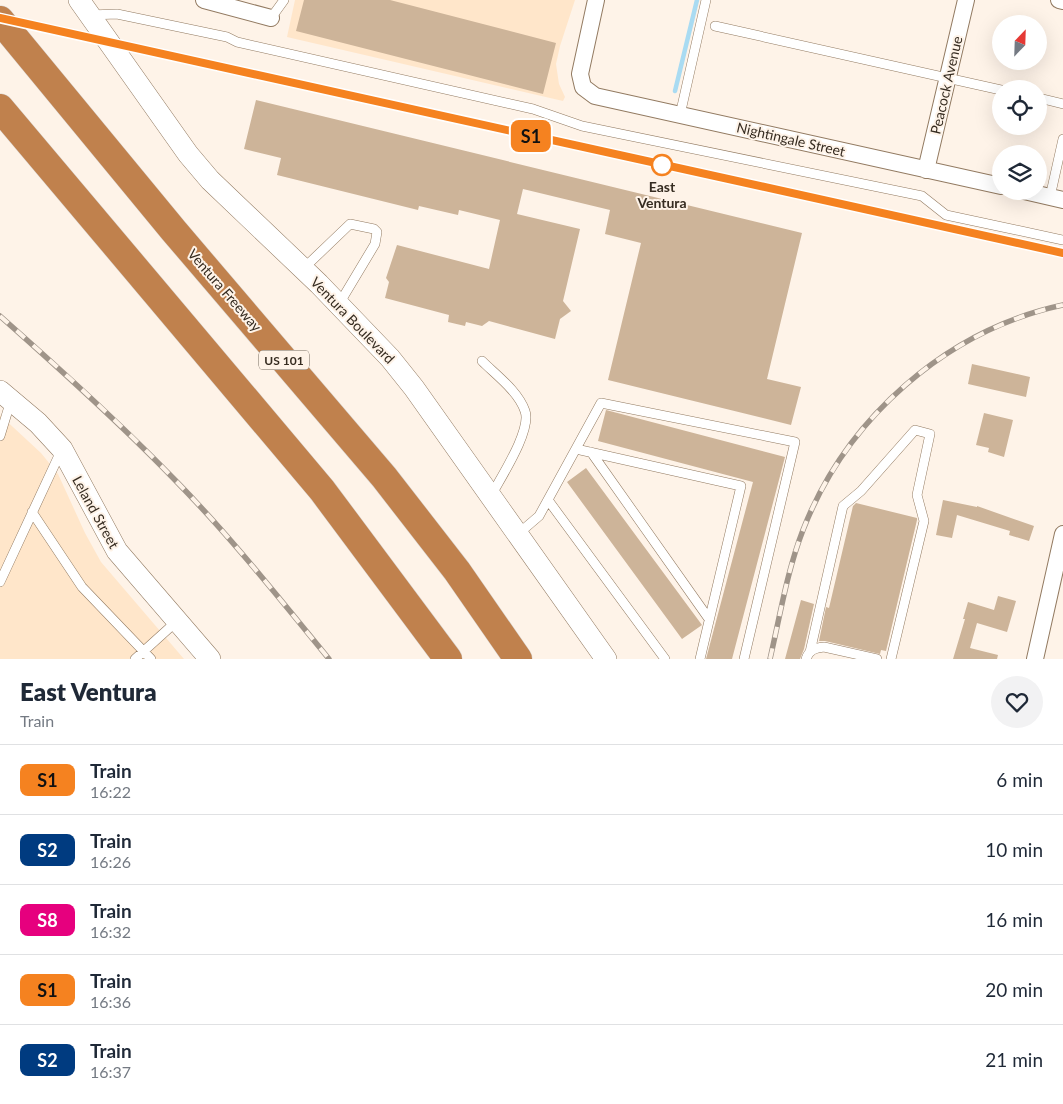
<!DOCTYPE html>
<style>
body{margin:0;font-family:Lato,sans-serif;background:#f2f2f3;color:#1f2937;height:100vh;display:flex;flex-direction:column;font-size:19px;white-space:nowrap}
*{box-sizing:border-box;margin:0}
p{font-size:16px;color:#747a83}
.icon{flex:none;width:28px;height:28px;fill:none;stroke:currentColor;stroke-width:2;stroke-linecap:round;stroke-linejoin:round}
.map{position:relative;height:659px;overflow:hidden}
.sheet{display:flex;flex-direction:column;background:#fff;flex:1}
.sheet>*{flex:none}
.badge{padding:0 10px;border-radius:8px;font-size:18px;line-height:32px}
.needle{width:32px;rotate:23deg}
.fabs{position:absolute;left:992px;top:15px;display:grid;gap:10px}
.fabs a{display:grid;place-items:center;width:55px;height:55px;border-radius:50%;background:#fff;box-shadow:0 5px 20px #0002;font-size:25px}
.map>.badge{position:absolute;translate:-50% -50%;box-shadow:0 0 0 2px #fff}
.round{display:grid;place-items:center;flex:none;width:52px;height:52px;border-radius:26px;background:#f2f2f3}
.headline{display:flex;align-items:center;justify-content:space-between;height:85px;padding:0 20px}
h1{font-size:24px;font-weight:800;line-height:38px}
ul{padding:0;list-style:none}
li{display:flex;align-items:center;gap:15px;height:70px;padding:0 20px;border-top:1px solid #e0e1e3}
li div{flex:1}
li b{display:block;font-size:19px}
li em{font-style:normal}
li .badge{min-width:55px;font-weight:700;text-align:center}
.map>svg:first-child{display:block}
.built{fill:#ffe6ca}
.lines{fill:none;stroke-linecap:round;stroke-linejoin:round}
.stream{stroke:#a9dbf2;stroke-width:4.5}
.building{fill:#cdb499}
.service-casing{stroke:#927a61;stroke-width:10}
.minor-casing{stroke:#927a61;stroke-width:18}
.tertiary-casing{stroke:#927a61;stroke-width:22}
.motorway-casing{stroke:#d7d5d3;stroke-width:29}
.service{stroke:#fff;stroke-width:9}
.minor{stroke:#fff;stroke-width:16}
.tertiary{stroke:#fff;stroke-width:21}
.motorway{stroke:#c0814d;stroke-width:28}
.rail-casing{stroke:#9f9489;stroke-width:5.5}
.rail{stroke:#fef3e8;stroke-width:4;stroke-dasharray:11;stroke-linecap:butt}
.line-casing{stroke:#fff;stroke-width:11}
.line{stroke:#f58220;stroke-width:8}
.stop-dot{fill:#fff;stroke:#f58220;stroke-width:2.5}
.labels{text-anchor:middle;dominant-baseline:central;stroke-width:4;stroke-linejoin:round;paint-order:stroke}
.shield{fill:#fef3e8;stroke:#72685d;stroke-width:1}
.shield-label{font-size:12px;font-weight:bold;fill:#362c21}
.street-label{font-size:14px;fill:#362c21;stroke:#fef3e8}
.stop-label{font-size:14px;font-weight:bold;fill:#362c21;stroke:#fef3e8}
</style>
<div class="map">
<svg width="1063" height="659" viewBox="0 0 1063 659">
<rect width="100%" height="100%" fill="#fef3e8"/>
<!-- built -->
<path class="built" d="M 295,0 L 575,0 L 560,46 L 556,64 L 559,84 L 565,97 L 563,101 L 287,37 Z
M 0,415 L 41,453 L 58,474 L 85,533 L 101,562 L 184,659 L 0,659 Z"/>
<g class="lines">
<!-- stream -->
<path class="stream" d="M 675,91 L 697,0"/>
</g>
<!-- building -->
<path class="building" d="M 304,0 L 390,0 L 556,43 L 543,94 L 296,31 Z
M 256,100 L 802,233 L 767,379 L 801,387 L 791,425 L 608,380 L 641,243 L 605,234 L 610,210 L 523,189 L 517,214 L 580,229 L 563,301 L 571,311 L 560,319 L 555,339 L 489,321 L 482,326 L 466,322 L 465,326 L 448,322 L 449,315 L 385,298 L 389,282 L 386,278 L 397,245 L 489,269 L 500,220 L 459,210 L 458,215 L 419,206 L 418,210 L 277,175 L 281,158 L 244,149 Z
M 972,364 L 1030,377 L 1026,397 L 968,384 Z
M 606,410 L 785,457 L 732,659 L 706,659 L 753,482 L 598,441 Z
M 984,413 L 1013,420 L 1004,457 L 988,452 L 989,448 L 976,445 Z
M 586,468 L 702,625 L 682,639 L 567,482 Z
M 943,500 L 977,507 L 977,506 L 1034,526 L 1029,541 L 1009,535 L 1010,531 L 957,515 L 952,538 L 936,535 Z
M 856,503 L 917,518 L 917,520 L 886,651 L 881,650 L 880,654 L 825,641 L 819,641 L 826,607 L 829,608 L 853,506 Z
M 998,596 L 1016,601 L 1007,632 L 977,623 L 970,648 L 998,655 L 997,659 L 953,659 L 965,619 L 963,619 L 968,602 L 994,610 Z
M 801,600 L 814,604 L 804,649 L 800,659 L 785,659 Z"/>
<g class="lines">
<defs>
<path id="service" d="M 90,15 L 117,14 L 227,37 L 237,42 L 533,109 L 582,126 L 922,196 L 946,215 L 1063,240
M 271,18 L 284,0
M 715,26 L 1001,90
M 1039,98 L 1063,104
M 680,115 L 706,0
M 1050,197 L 1063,139
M 303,269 L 350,224 L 374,229 L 377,232 L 375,244 L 339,304
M 482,361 C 496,375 518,391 525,411 C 532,430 501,477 491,496
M 0,436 L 11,400
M 576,449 L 741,486 L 700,659
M 591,452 L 709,619
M 548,500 L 665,659
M 32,512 L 82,587 L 151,659
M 518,534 L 539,516 L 601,403 L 795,442 L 744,659
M 0,582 L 61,451
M 810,652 L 843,506 L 861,491 L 915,430 L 930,434 L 917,495 L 924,521 L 891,659
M 135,659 L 177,621
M 806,659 C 809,650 815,648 824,647 L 877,659"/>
<path id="minor" d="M 204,0 L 271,18
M 596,0 L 580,74 L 583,87 L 595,96 L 1001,186
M 1059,0 L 1063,1
M 926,170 L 966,0
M 1024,191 L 1063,200
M 1035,659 L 1063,534"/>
<path id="tertiary" d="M 79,0 L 188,154 L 210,180 L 319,284 L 390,358 L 414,388 L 606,659
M 0,391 L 38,423 L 62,449 L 117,551 L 210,659"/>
<path id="motorway" d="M 0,20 L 174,231 L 384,477 L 457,571 L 518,659
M 0,108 L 322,490 L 448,659"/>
</defs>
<!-- service casing -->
<use href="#service" class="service-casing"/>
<!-- minor casing -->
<use href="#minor" class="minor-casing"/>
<!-- tertiary casing -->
<use href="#tertiary" class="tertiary-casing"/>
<!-- motorway casing -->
<use href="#motorway" class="motorway-casing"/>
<!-- service -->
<use href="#service" class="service"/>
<!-- minor -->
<use href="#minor" class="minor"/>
<!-- tertiary -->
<use href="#tertiary" class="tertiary"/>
<!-- motorway -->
<use href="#motorway" class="motorway"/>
<defs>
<path id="rail" d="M 0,18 L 1063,253
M 0,316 C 60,369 119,422 175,480 C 230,536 279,598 329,659
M 770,659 C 780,616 787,571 803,530 C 846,419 946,330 1063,305"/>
</defs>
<!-- rail casing -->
<use href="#rail" class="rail-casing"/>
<!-- rail -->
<use href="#rail" class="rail"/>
</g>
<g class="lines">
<defs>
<path id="line" d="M 0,18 L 1063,253"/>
</defs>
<!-- line casing -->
<use href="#line" class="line-casing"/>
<!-- line -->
<use href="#line" class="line"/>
</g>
<!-- markers -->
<circle class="stop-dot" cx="662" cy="165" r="10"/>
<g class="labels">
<!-- shield labels -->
<rect class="shield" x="259" y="350.5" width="50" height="19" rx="4"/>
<g class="shield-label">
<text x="284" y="360">US 101</text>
</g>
<!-- street labels -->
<g class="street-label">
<text transform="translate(946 85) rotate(-77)">Peacock Avenue</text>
<text transform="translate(791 139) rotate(13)">Nightingale Street</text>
<text transform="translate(225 290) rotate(49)">Ventura Freeway</text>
<text transform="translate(353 320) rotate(46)">Ventura Boulevard</text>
<text transform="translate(96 512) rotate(61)">Leland Street</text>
</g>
<!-- stop labels -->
<g class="stop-label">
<text x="662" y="186">East<tspan x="662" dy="16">Ventura</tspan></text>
</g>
</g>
</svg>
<div class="fabs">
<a><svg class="needle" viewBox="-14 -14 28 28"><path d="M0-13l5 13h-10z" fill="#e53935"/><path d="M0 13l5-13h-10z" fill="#747a83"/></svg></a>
<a><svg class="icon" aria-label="locate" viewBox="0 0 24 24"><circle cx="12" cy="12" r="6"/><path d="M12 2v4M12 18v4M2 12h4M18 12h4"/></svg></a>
<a><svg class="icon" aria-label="layers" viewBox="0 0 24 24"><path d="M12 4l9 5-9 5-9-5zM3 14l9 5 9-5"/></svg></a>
</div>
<b class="badge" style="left:531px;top:136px;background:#f58220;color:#111">S1</b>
</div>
<section class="sheet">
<div class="headline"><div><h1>East Ventura</h1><p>Train</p></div><a class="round"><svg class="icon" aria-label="heart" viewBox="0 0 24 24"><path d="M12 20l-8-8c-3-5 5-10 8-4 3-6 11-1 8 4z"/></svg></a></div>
<ul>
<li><span class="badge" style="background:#f58220;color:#111">S1</span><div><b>Train</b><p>16:22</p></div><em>6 min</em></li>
<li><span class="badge" style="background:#003b80;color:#fff">S2</span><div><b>Train</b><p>16:26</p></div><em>10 min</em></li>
<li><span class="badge" style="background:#e6007e;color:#fff">S8</span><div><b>Train</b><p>16:32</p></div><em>16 min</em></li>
<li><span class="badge" style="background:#f58220;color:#111">S1</span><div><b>Train</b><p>16:36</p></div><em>20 min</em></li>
<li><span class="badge" style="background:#003b80;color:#fff">S2</span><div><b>Train</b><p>16:37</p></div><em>21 min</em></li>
</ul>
</section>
